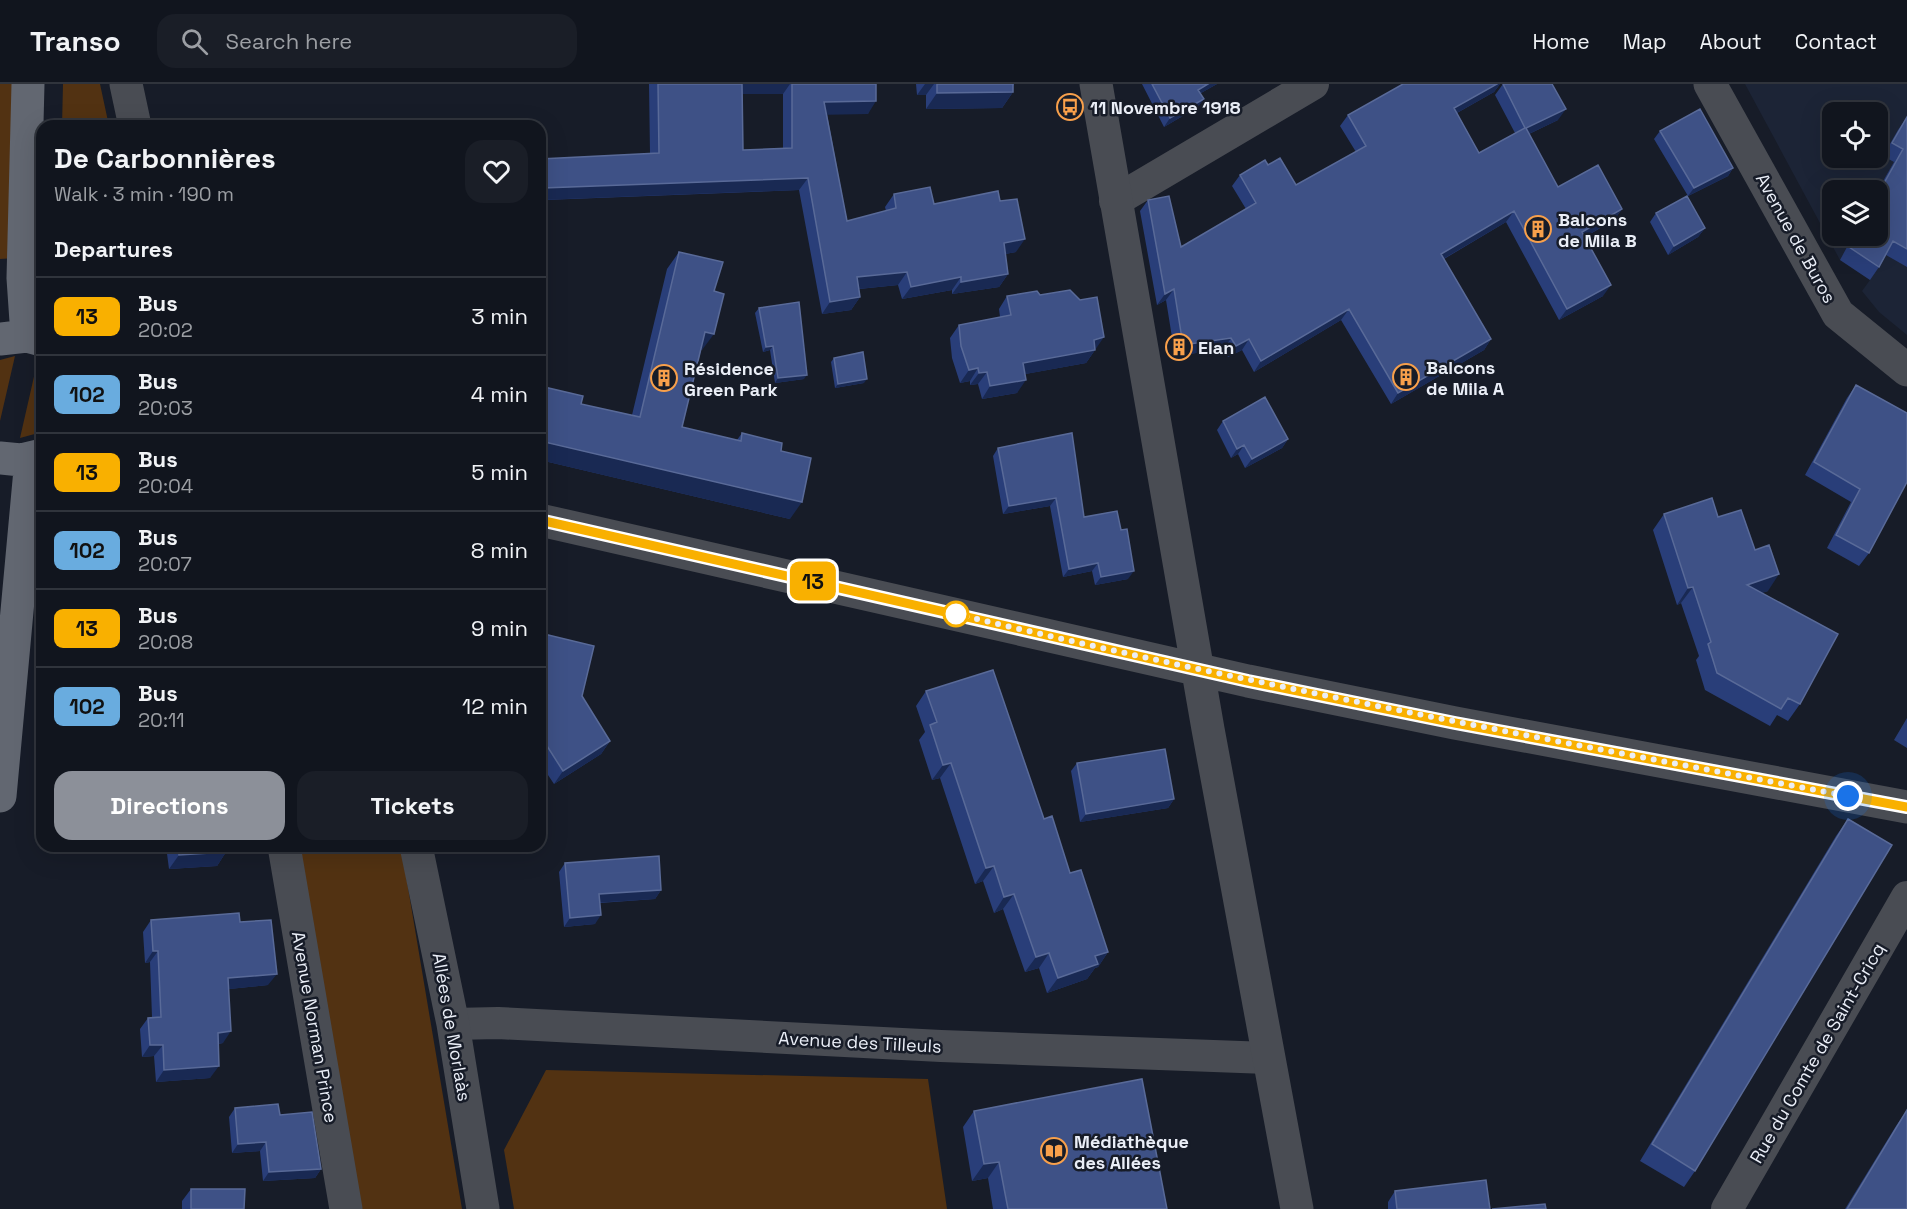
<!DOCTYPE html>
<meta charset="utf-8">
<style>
body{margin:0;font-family:"Space Grotesk",sans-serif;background:#1a1e27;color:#f1f3f6;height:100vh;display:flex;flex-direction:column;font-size:22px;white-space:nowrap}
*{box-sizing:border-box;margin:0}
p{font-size:20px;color:#9c9fa4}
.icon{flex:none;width:33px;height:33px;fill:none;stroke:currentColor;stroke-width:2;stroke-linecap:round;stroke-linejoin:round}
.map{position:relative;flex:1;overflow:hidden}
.sheet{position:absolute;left:36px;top:36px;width:510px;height:732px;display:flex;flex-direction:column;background:#11151e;border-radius:18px;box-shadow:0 6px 24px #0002,0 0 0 2px #30343c}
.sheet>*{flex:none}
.badge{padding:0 12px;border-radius:9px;font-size:21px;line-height:39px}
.fabs{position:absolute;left:1822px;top:18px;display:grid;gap:12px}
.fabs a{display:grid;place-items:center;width:66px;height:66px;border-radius:12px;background:#11151e;box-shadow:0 6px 24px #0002,0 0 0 2px #30343c;font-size:30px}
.you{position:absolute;width:30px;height:30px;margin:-15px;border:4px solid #fff;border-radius:50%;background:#1a73e8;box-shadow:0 0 0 9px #1a73e833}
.map>.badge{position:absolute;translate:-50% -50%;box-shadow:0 0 0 3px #fff}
h2{padding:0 18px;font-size:22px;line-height:54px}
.round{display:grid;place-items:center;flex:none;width:63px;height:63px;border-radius:18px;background:#1a1e27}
.summary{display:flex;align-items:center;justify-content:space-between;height:102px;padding:0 18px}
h1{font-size:28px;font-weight:700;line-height:45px}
.action{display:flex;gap:12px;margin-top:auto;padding:12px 18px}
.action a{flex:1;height:69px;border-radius:18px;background:#8c9099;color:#fff;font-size:24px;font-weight:700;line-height:69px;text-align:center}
.action a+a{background:#1a1e27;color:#f1f3f6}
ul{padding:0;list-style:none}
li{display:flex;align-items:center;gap:18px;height:78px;padding:0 18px;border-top:2px solid #30343c}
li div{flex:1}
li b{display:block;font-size:22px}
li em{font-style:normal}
li .badge{min-width:66px;font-weight:700;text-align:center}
header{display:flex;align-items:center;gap:36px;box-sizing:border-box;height:84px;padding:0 30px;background:#11151e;border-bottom:2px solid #30343c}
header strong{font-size:28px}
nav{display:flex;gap:33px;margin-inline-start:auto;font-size:21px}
.search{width:420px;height:54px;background:#1a1e27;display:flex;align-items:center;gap:15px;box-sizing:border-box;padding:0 21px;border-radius:18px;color:#9c9fa4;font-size:22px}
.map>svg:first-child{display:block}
.built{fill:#1c2436;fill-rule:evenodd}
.green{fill:#523212}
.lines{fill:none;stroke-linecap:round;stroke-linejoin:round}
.minor{stroke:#494c53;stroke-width:32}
.tertiary{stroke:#494c53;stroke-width:33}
.secondary{stroke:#626771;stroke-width:33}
.wall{fill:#293e79;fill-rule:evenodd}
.shaded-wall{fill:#192953}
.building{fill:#3e5186;stroke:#596a98;stroke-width:1.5}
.line-casing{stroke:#fff;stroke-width:14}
.line{stroke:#f9b000;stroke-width:9}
.walk{stroke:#eaeef7;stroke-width:6;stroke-dasharray:0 10.8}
.stop-dot{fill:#fff;stroke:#f9b000;stroke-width:3}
.labels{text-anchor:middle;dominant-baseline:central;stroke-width:5;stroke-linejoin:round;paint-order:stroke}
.poi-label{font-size:18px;font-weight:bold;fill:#eaeef7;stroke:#171c28;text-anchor:start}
.street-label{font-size:18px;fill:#eaeef7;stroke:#171c28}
</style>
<header>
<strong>Transo</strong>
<div class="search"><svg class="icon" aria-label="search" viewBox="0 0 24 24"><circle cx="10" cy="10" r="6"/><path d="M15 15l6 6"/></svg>Search here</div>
<nav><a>Home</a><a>Map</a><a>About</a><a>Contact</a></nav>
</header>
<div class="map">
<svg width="1907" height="1125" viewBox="0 0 1907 1125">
<rect width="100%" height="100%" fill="#171c28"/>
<!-- built -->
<path class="built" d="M 1745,0 L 1907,0 L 1907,251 L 1879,228 L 1862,207 L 1870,196 L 1840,176 ZM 1833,28 L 1878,28 L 1878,74 L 1833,74 ZM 1833,106 L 1878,106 L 1878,152 L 1833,152 Z"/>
<!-- green -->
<path class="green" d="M 0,0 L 19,0 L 15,174 L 0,175 Z
M 63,0 L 100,0 L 109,42 L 62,42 Z
M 15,272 L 0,337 L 0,276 Z
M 38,275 L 42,277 L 42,348 L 20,354 Z
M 298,762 L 401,762 L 462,1125 L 360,1125 Z
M 546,986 L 928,995 L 947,1125 L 514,1125 L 504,1066 Z"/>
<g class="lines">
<!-- minor -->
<path class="minor" d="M 1115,117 L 1313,0
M 453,940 L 498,939 L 941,962 L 1268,974
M 1727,1125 L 1907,813"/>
<!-- tertiary -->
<path class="tertiary" d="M 126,0 L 135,42
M 1096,0 L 1208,645 L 1297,1125
M 1710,0 L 1838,230 L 1907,286
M 540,436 L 1248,597 L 1455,639 L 1907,723
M 284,762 L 346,1125
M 416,762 L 453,940 L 483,1125"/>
<!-- secondary -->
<path class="secondary" d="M 27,252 L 23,194 L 28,0
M 0,255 L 27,252 L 42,256
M 0,374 L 21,376 L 42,371
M 0,712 L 31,375"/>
</g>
<!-- wall -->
<path class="wall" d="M 649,0 L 876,0 L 868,30 L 827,30 L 847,137 L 886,127 L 885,123 L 894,110 L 934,120 L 1000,117 L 1016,168 L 1005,170 L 1008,190 L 999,203 L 952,210 L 952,206 L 902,215 L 898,201 L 859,205 L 860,213 L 851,226 L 822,230 L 799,106 L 545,116 L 547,134 L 540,143 L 540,75 L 650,70 ZM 742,10 L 783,10 L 783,64 L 743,66 Z
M 916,0 L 1014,0 L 1013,2 L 1013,8 L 1002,24 L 926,25 L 926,11 L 917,11 Z
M 1142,0 L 1217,0 L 1201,9 L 1198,23 L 1164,43 Z
M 1403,0 L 1500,0 L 1494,8 L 1457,29 L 1479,69 L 1515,49 L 1495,11 L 1503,0 L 1558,36 L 1529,50 L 1558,103 L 1622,125 L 1614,136 L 1585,153 L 1603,212 L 1559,236 L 1506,138 L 1444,175 L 1491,255 L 1484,266 L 1391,320 L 1341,236 L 1254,288 L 1242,266 L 1228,273 L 1224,265 L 1175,272 L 1166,216 L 1157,221 L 1140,127 L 1148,116 L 1181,163 L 1246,125 L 1232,102 L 1240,91 L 1268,81 L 1296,101 L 1356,68 L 1340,42 L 1348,31 Z
M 1907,33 L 1907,183 L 1886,171 L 1879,183 L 1870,196 L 1840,176 L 1853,152 L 1878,152 L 1878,106 L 1894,78 L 1883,72 L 1898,46 Z
M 1660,47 L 1733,84 L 1728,92 L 1688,112 L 1654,55 Z
M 1656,129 L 1705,144 L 1698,153 L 1668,171 L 1650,138 Z
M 679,168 L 714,207 L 702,266 L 701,266 L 682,343 L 737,356 L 742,349 L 781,367 L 790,435 L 540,376 L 540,308 L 544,303 L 581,320 L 632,331 L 667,185 Z
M 1040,211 L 1095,266 L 1086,279 L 1025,290 L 1017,309 L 982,315 L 978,300 L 970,301 L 970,297 L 960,299 L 952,274 L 950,254 L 959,241 L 1000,233 L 999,225 L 1007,212 Z
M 759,224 L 804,295 L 775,299 L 770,266 L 763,268 L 755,229 Z
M 834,274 L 864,299 L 835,304 L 831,278 Z
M 1856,301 L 1869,469 L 1859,482 L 1827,464 L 1851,418 L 1805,391 L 1847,314 Z
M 1223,337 L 1288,355 L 1282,364 L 1245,384 L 1238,370 L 1231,374 L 1217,346 Z
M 998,364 L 1084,433 L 1128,495 L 1095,501 L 1092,487 L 1063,493 L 1050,422 L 1003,430 L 993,372 Z
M 1664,430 L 1718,433 L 1755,466 L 1768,507 L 1761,509 L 1800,620 L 1788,637 L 1777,631 L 1770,642 L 1705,606 L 1696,576 L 1699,572 L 1681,519 L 1677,521 L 1653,446 Z
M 540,549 L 610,657 L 601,670 L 554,700 L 540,679 Z
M 926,607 L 1044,735 L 1108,868 L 1098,883 L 1095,884 L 1087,895 L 1047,909 L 1039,884 L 1025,888 L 1003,825 L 994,829 L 983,797 L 975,800 L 940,694 L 932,696 L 919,656 L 925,648 L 916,622 Z
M 1907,634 L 1907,664 L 1894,656 Z
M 1077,679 L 1174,715 L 1168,724 L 1080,738 L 1071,687 Z
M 1848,735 L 1695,1087 L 1684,1103 L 1640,1077 L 1836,752 Z
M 166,762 L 226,762 L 226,768 L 217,782 L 169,785 Z
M 565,779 L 661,806 L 655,815 L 600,819 L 595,840 L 564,843 L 559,788 Z
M 151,836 L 240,838 L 268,901 L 229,905 L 223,959 L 218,960 L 210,994 L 156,998 L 154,972 L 142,973 L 140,945 L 148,934 L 152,933 L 150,878 L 145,879 L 143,848 Z
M 235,1024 L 280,1031 L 321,1085 L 315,1094 L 263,1097 L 260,1067 L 232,1069 L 229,1033 Z
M 1907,1026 L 1907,1125 L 1845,1125 L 1896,1042 Z
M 974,1027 L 1167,1125 L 993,1125 L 988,1094 L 972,1097 L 963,1043 Z
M 191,1105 L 244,1125 L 182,1125 L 182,1117 Z
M 1395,1107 L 1490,1125 L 1388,1125 L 1388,1118 Z"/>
<!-- shaded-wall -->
<path class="shaded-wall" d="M 741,0 L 790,0 L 783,10 L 733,10 Z
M 925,0 L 934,0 L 926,11 L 917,11 Z
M 1208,0 L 1217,0 L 1192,14 L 1198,6 Z
M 1497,0 L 1500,0 L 1494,8 L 1446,35 L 1454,24 Z
M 1013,8 L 1002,24 L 926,25 L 937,9 Z
M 1204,15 L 1198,23 L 1164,43 L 1170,34 Z
M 876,17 L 868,30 L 816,31 L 824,18 Z
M 1566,25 L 1558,36 L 1518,55 L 1526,44 Z
M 1733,84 L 1728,92 L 1688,112 L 1694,104 Z
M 808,94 L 799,106 L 540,116 L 543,104 Z
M 1622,125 L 1614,136 L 1574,159 L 1582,148 Z
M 1514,127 L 1506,138 L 1433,181 L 1441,170 Z
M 540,134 L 547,134 L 540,143 Z
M 1705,144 L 1698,153 L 1668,171 L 1674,162 Z
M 1025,155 L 1016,168 L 995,172 L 1004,159 Z
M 907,188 L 898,201 L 848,206 L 857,193 Z
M 1008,190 L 999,203 L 952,210 L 961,198 Z
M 961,193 L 952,206 L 902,215 L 911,203 Z
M 1611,201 L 1603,212 L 1559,236 L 1567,225 Z
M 1174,205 L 1166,216 L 1157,221 L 1165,210 Z
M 860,213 L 851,226 L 822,230 L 830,218 Z
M 1349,225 L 1341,236 L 1254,288 L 1261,277 Z
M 705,248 L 714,250 L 702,266 L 693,265 Z
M 1104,253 L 1086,279 L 1014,292 L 1023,279 Z
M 1231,254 L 1224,265 L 1175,272 L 1183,261 Z
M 1249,255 L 1242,266 L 1228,273 L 1236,262 Z
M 1491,255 L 1484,266 L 1391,320 L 1398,309 Z
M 773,262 L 770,266 L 763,268 L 766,263 Z
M 978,284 L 970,297 L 960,299 L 969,286 Z
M 987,288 L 978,300 L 970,301 L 979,289 Z
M 807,291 L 804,295 L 775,299 L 778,294 Z
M 867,295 L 864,299 L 835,304 L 838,300 Z
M 1026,296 L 1017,309 L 982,315 L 990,302 Z
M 1288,355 L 1282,364 L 1245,384 L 1252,375 Z
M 540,357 L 802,418 L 790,435 L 540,376 Z
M 1244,361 L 1238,370 L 1231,374 L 1237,365 Z
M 1056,414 L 1050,422 L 1003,430 L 1009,422 Z
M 1098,479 L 1092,487 L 1063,493 L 1069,485 Z
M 1134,487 L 1128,495 L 1095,501 L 1101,493 Z
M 1779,490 L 1768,507 L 1736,518 L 1747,501 Z
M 1693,503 L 1681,519 L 1677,521 L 1688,504 Z
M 610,657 L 601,670 L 554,700 L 563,687 Z
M 951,679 L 940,694 L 932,696 L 943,681 Z
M 1174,715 L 1168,724 L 1080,738 L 1086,730 Z
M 226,768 L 217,782 L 169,785 L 179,771 Z
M 994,782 L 983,797 L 975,800 L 986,784 Z
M 661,806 L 655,815 L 593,819 L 599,810 Z
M 1014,810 L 1003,825 L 994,829 L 1004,813 Z
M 601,831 L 595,840 L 564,843 L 570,834 Z
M 153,867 L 158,867 L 150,878 L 145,879 Z
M 1108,868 L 1098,883 L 1095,884 L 1087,895 L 1047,909 L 1058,894 L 1095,872 Z
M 1049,869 L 1039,884 L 1025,888 L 1036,873 Z
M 277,890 L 268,901 L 220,906 L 228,894 Z
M 231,947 L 223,959 L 209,961 L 218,949 Z
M 150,961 L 163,961 L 154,972 L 142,973 Z
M 219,982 L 210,994 L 156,998 L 164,986 Z
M 266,1058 L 260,1067 L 232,1069 L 238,1060 Z
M 999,1078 L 988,1094 L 972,1097 L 984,1080 Z
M 321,1085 L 315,1094 L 263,1097 L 269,1088 Z"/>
<!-- building -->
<path class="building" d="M 658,0 L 742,0 L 743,66 L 792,64 L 792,0 L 876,0 L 876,17 L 824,18 L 847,137 L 896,124 L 894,110 L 930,103 L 934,120 L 998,107 L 1000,117 L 1017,115 L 1025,155 L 1004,159 L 1008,190 L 961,198 L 961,193 L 911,203 L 907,188 L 857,193 L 860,213 L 830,218 L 808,94 L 543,104 L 547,134 L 540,134 L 540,75 L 659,69 Z
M 937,0 L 1013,0 L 1013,8 L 937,9 Z
M 1152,0 L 1208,0 L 1198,6 L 1204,15 L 1170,34 Z
M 1403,0 L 1497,0 L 1454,24 L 1479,69 L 1525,44 L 1503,0 L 1552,0 L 1566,25 L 1526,44 L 1558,103 L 1598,81 L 1622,125 L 1582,148 L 1611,201 L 1567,225 L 1514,127 L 1441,170 L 1491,255 L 1398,309 L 1349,225 L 1261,277 L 1249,255 L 1236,262 L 1231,254 L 1183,261 L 1174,205 L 1165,210 L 1148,116 L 1169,112 L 1181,163 L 1256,119 L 1240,91 L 1265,76 L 1268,81 L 1280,74 L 1296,101 L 1366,62 L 1348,31 Z
M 1700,25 L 1733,84 L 1694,104 L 1660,47 Z
M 1907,33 L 1907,165 L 1893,157 L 1879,183 L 1849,163 L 1855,152 L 1878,152 L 1878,110 L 1903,65 L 1892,59 Z
M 1687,112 L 1705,144 L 1674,162 L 1656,129 Z
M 679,168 L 723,178 L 714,207 L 724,210 L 714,250 L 705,248 L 682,343 L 741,357 L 742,349 L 782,359 L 781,367 L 811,374 L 802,418 L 540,357 L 540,310 L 541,311 L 544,303 L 583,312 L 581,320 L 640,333 Z
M 1070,206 L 1080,216 L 1097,213 L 1104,253 L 1094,256 L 1095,266 L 1023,279 L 1026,296 L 990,302 L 987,288 L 979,289 L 978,284 L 969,286 L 961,262 L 959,241 L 1011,231 L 1007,212 L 1037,207 L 1040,211 Z
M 799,218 L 807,291 L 778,294 L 773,262 L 766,263 L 759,224 Z
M 863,268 L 867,295 L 838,300 L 834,274 Z
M 1856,301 L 1907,329 L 1907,398 L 1869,469 L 1836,451 L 1860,405 L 1814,378 Z
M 1265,313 L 1288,355 L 1252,375 L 1244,361 L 1237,365 L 1223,337 Z
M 1072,349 L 1084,433 L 1117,427 L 1121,446 L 1127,445 L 1134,487 L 1101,493 L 1098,479 L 1069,485 L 1056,414 L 1009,422 L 998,364 Z
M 1712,414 L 1718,433 L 1741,426 L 1755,466 L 1769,461 L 1779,490 L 1747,501 L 1838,550 L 1800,620 L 1788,614 L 1781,625 L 1717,589 L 1708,560 L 1711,558 L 1693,503 L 1688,504 L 1664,430 Z
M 540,549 L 594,562 L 582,612 L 610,657 L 563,687 L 540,651 Z
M 993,586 L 1044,735 L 1052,732 L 1070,789 L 1081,786 L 1108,868 L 1095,872 L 1098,880 L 1058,894 L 1049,869 L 1036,873 L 1014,810 L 1004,813 L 994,782 L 986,784 L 951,679 L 943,681 L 930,641 L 937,638 L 926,607 Z
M 1165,665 L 1174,715 L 1086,730 L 1077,679 Z
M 1848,735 L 1892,761 L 1695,1087 L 1652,1060 Z
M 178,762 L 226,762 L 226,768 L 179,771 Z
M 659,772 L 661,806 L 599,810 L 601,831 L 570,834 L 565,779 Z
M 239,829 L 240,838 L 271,836 L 277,890 L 228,894 L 231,947 L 218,949 L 219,982 L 164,986 L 163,961 L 150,961 L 148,934 L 161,933 L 158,867 L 153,867 L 151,836 Z
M 1142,995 L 1167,1125 L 1008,1125 L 999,1078 L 984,1080 L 974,1027 Z
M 278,1020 L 280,1031 L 312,1028 L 321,1085 L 269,1088 L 266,1058 L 238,1060 L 235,1024 Z
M 1907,1026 L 1907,1125 L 1847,1125 Z
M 1486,1096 L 1490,1125 L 1397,1125 L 1395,1107 Z
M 191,1105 L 245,1105 L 244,1125 L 191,1125 Z
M 1545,1120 L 1546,1125 L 1492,1125 Z"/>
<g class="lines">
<defs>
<path id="line" d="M 540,436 L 1248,597 L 1455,639 L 1907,723"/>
</defs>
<!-- line casing -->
<use href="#line" class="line-casing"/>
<!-- line -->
<use href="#line" class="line"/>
<!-- walk -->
<path class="walk" d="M 956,530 C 1251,601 1549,656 1848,712"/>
</g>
<!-- icons -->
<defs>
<symbol id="bus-ring" viewBox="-11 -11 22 22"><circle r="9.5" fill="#171c28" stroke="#f8a04b" stroke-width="1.5"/><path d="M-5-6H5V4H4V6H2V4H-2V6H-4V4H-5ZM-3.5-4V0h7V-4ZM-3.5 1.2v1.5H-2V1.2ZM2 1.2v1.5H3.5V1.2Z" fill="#f8a04b"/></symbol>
<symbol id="building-ring" viewBox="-11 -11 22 22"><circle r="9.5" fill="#171c28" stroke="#f8a04b" stroke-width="1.5"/><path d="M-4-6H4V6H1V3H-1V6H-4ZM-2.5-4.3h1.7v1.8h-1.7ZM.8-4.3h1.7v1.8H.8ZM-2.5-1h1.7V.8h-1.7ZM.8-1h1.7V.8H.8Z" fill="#f8a04b"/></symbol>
<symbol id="library-ring" viewBox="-11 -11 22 22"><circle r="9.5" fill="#171c28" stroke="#f8a04b" stroke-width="1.5"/><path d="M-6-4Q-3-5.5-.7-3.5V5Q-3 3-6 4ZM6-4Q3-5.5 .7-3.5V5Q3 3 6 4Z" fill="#f8a04b"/></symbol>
</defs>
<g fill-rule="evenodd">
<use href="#bus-ring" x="1055" y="8" width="30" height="30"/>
<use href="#building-ring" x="1523" y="130" width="30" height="30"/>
<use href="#building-ring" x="1164" y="248" width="30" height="30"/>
<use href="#building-ring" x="1391" y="278" width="30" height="30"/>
<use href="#building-ring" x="649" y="279" width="30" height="30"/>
<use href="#library-ring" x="1039" y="1052" width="30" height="30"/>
</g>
<!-- markers -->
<circle class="stop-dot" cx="956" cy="530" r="12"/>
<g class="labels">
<!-- poi labels -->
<g class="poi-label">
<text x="1090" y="23">11 Novembre 1918</text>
<text x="1558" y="135">Balcons<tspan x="1558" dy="21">de Mila B</tspan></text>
<text x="1198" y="263">Elan</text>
<text x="1426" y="283">Balcons<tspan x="1426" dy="21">de Mila A</tspan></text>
<text x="684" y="284">Résidence<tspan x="684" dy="21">Green Park</tspan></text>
<text x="1074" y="1057">Médiathèque<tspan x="1074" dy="21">des Allées</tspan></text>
</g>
<!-- street labels -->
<g class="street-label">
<text transform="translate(1796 154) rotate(61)">Avenue de Buros</text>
<text transform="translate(315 943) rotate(80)">Avenue Norman Prince</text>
<text transform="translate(452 943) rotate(80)">Allées de Morlaàs</text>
<text transform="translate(860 958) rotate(3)">Avenue des Tilleuls</text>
<text transform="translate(1817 969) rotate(-60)">Rue du Comte de Saint-Cricq</text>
</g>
</g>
</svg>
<div class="fabs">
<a><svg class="icon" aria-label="locate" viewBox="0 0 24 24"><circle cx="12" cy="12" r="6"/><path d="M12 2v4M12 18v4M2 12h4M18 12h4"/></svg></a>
<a><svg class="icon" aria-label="layers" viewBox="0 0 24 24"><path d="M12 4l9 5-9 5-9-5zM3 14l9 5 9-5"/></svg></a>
</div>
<div class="you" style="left:1848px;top:712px"></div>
<b class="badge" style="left:813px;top:497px;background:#f9b000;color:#111">13</b>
<section class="sheet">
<div class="summary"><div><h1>De Carbonnières</h1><p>Walk · 3 min · 190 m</p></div><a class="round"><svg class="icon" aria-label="heart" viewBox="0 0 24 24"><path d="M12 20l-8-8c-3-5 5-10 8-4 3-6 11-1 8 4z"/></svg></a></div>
<h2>Departures</h2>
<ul>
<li><span class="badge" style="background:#f9b000;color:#111">13</span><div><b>Bus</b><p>20:02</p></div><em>3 min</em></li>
<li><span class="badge" style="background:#69acdf;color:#111">102</span><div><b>Bus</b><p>20:03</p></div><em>4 min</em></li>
<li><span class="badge" style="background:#f9b000;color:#111">13</span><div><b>Bus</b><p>20:04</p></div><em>5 min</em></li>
<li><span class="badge" style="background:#69acdf;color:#111">102</span><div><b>Bus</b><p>20:07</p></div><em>8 min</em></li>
<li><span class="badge" style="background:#f9b000;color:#111">13</span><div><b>Bus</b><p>20:08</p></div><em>9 min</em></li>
<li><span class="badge" style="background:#69acdf;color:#111">102</span><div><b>Bus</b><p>20:11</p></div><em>12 min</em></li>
</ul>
<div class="action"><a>Directions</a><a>Tickets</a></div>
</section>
</div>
